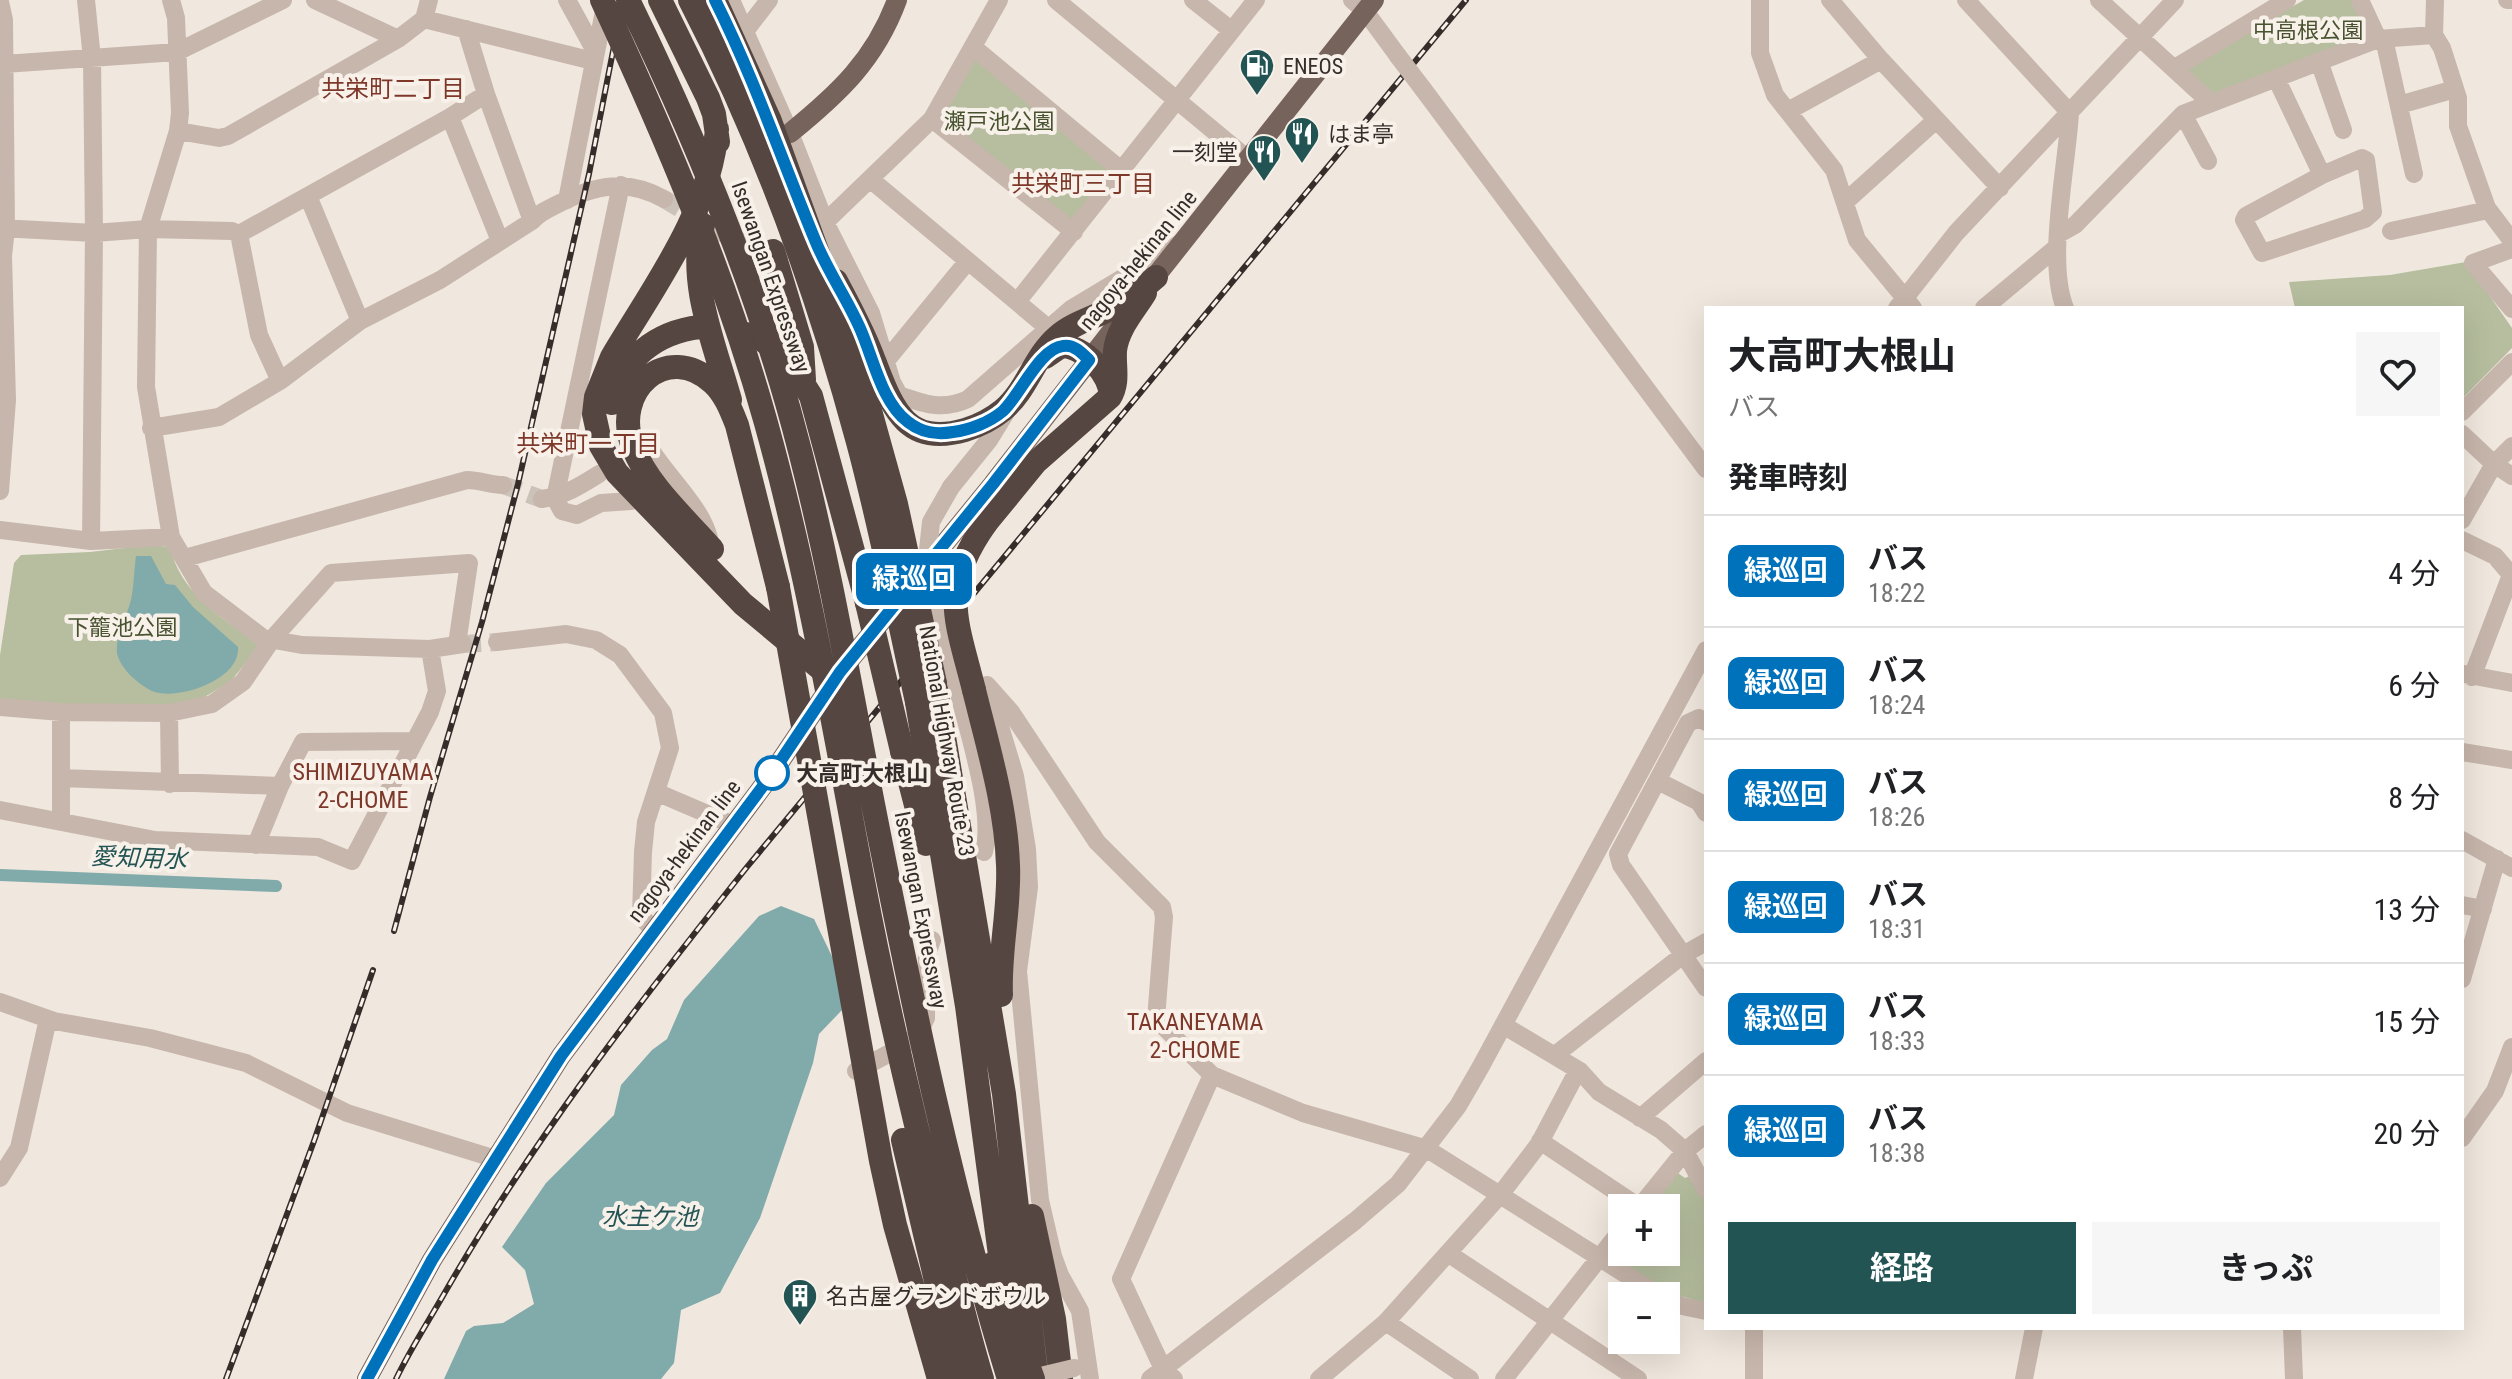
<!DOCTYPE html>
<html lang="ja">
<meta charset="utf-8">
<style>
body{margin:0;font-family:"Roboto Condensed","Noto Sans JP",sans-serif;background:#f6f6f6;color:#202124;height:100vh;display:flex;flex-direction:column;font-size:30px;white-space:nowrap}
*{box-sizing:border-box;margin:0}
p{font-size:26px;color:#757577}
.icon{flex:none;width:44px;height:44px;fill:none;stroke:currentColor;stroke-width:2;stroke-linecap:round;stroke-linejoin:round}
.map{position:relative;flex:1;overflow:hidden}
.drawer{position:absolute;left:1704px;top:306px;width:760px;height:1024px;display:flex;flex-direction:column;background:#fff;border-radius:0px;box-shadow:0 8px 32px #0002}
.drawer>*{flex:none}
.badge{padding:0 16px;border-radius:12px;font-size:28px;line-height:52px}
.tools{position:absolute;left:1608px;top:1194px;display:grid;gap:16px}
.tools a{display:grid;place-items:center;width:72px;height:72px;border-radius:0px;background:#fff;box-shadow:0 8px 32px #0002;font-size:40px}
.map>.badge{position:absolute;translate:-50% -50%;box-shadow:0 0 0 4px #fff}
h2{padding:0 24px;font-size:30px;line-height:72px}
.round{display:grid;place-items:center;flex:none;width:84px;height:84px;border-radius:0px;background:#f6f6f6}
.overview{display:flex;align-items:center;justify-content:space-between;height:136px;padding:0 24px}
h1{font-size:38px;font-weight:700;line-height:60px}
.primary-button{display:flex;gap:16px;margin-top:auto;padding:16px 24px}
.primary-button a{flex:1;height:92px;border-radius:0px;background:#235454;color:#fff;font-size:32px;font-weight:700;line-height:92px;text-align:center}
.primary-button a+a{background:#f6f6f6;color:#202124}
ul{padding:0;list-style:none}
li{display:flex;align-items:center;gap:24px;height:112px;padding:0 24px;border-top:2px solid #e0e0e0}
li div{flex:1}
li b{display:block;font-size:30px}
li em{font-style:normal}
li .badge{min-width:88px;font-weight:700;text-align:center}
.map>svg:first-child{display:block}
.green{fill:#b6be9f}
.water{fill:#80abaa}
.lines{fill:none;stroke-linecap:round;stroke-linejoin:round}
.canal{stroke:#80abaa;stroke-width:12}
.minor-tunnel{stroke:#cbc2ba;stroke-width:18;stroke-dasharray:18 9;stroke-linecap:butt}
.minor{stroke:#c7b6ab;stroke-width:18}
.major{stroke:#76635c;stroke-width:20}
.highway{stroke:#564641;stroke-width:24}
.rail-casing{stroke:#362d2a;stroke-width:6}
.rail{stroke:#f8f1ea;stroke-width:3;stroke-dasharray:9;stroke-linecap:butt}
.minor-bridge{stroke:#c7b6ab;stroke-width:18}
.highway-bridge{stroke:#564641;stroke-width:24}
.line-casing{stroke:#fff;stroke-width:18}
.line{stroke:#0072bc;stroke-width:12}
.stop-dot{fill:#fff;stroke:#0072bc;stroke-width:4}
.labels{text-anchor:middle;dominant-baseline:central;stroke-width:8;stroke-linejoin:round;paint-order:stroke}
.park-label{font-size:22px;fill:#48522f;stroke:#f8f1ea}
.poi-label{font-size:22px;fill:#362d2a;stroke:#f8f1ea;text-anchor:start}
.street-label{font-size:22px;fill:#362d2a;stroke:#f8f1ea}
.stop-label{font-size:22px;font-weight:bold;fill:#362d2a;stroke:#f8f1ea;text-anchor:start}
.neighbourhood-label{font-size:24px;fill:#7e382a;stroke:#f8f1ea}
.water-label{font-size:24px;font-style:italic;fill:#235454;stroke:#f8f1ea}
</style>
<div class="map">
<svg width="2512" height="1379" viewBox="0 0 2512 1379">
<rect width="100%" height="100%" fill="#f0e7de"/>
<!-- green -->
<path class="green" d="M 2304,0 L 2353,0 L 2367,33 L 2363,39 L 2211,97 L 2183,69 Z
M 973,47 L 1121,170 L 1074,232 L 932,119 Z
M 2466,262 L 2512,328 L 2512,348 L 2462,399 L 2462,308 L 2295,308 L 2289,282 L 2390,275 Z
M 151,545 L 170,547 C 180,591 220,619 257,641 L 257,646 L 248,660 L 231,681 L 203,698 L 171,706 L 0,703 L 0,655 L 14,563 L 21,555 L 90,552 Z
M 1675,1171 L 1685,1178 L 1692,1175 L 1706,1202 L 1706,1303 L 1666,1292 L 1612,1261 L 1611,1250 L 1622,1236 L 1622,1252 L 1666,1252 L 1666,1208 L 1645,1208 Z"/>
<!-- water -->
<path class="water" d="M 136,556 L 151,556 L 166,584 L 175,585 L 193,607 L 238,647 C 241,679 180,700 155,692 C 146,689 136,681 129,674 C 124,668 119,662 117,653 C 115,636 127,616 131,600 C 134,586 134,570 136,556 Z
M 781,906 L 814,919 L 840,973 L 842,1010 L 819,1034 L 813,1063 L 760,1218 L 720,1293 L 681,1310 L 674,1363 L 661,1379 L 444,1379 L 466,1331 L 474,1326 L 503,1323 L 534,1304 L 525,1270 L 502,1247 L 546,1183 L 614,1115 L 621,1085 L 652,1050 L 667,1039 L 684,1000 L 759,916 Z"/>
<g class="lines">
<!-- canal -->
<path class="canal" d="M 0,875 L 276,886"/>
<!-- minor-tunnel -->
<path class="minor-tunnel" d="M 664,199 L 723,234
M 503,485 L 542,499
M 463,644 L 497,642"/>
<!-- minor -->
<path class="minor" d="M 86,0 L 92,59 L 94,233 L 91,541
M 171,0 L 176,18 L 180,113 L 178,131 L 148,229 L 146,387 L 171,537 L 204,593 L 263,638 L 302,645 L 430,649 L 463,644
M 315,0 L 398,39
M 567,0 L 595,51
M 731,0 L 790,133 L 825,222 L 871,313 L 892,382 L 899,395 C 924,404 943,411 968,399 L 1071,309 L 1179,244
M 1056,0 L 1249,160
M 1193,0 L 1231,30
M 1352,0 L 1365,11 L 1398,56
M 1760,0 L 1760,53 L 1775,95 L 1834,170 L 1857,240 L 1913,308
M 1830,0 L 1881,60 L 2000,188
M 1966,0 L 2070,113 C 2067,166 2046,261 2065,308
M 2099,0 L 2210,102
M 2360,0 L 2378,39
M 2435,0 L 2434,35 L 2442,48 L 2458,98 L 2458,126 L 2487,208 L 2512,241
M 2507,0 L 2512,0
M 0,2 L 4,20 L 6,228 L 3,256 L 7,400 L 0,491
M 424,19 L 593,61
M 466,29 L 486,94 L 532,221
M 746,30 L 769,0
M 2384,39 L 2414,174
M 973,47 L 1121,170
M 2319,61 L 2343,130
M 4,64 L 177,52 L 283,0
M 2175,68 L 2287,0
M 2276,78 L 2322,175 L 2362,158 L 2366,160 L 2373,212 L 2365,219 L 2262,253 L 2244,220 L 2246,216 L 2322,175
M 1423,89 L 1706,469
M 2399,105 L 2455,89
M 1788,111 L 1881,60
M 2183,114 L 2208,161
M 450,117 L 500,241
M 932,119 L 1074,232
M 178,131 L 219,138 L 228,136 L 398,39 L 424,19 L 429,0
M 870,179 L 1048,328
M 621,185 L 555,498 L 562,511 L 577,515 L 601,503 L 631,501 L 640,498
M 308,196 L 360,321
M 567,200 L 605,6
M 1845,202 L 1936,120
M 0,228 L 94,233 L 148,229 L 232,231 L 239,234 L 450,117 L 486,94
M 818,229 L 932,119 L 999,0
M 2391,231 L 2488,210
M 239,234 L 259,335 L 280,381
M 2059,234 L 2075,225 L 2183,114 L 2378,39 L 2434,35
M 725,235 L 764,251 L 784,251
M 2512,249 L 2473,263 L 2512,309
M 1017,302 L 1256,0
M 1897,308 L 1956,233 L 2175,0
M 1984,308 L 2057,247
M 885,362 L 967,262
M 2462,412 L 2512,362
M 151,428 L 219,417 L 280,381 L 360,321 L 440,280 L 532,221 C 540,212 548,209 558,204 C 595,185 627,178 664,199
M 2462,434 L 2494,464 L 2512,476
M 641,446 L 646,442 C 663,473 701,505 709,538
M 951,487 L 989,440 L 1008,409
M 542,499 C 564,496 580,486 599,474
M 2462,520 L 2494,464 L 2512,446
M 0,530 L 91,541 L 171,537
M 2462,540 L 2495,556 L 2512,576
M 185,558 L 467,480 C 480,480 490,485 503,485
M 497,642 L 566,634 L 596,640 L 620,655 L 663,713 L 670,748 L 646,822 L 643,852 L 641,916 L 654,931
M 2464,674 L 2512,683
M 2472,677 L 2511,575
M 987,685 L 1011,712 L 1097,842 L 1162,907 L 1164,917 L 1156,1019 L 1212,1075 L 1303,1113 L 1427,1149 L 1660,1296
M 957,686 C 967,729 995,811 984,852
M 990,693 L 1015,776 L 1027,849 L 1029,887 L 1018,971 L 1040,1200 L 1053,1256 L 1060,1275 L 1080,1311 L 1090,1379
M 0,707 L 61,712 L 169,713 L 212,704 L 243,682 L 273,638 L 331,573 L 469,563 L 457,644
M 169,713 L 170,784
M 1706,722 L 1699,718 L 1688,723 L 1618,854 L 1621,865 L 1706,988
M 2462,752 L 2512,760
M 61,778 L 280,786
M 1658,781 L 1699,802 L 1706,813
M 656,792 L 733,825
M 0,810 L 155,840 L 318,847 L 352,861 L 430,712 L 437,691 L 430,649
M 61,820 L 61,712
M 2462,840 L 2512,868
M 256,845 L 280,786 L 303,742 L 414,741
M 2462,905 L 2483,909
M 2462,979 L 2497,859
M 0,1002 L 54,1021 L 150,1038 L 246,1063 L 347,1113 L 496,1159
M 1503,1025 L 1580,1071 L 1599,1092 L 1661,1130 L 1685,1151 L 1706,1190
M 1555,1055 L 1683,955 L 1706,942
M 856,1071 L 905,1045 L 918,1035 L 926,1018 L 927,954 L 932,940
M 1640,1118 L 1706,1061
M 2462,1138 L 2495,1091 L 2512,1047
M 1540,1141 L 1639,1207
M 0,1178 L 19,1148 L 48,1019
M 1639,1208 L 1685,1151 L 1706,1134
M 1449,1254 L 1638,1379
M 1666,1299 L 1682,1306 L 1706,1311
M 1386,1322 L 1470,1379
M 2292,1328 L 2294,1379
M 1150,1379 L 1355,1221 L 1398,1184 L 1458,1106 L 1480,1068 L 1706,650
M 1174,1379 L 1163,1369 L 1121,1279 L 1212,1075
M 1319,1379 L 1386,1322 L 1500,1195 L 1539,1144 L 1578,1070
M 1504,1379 L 1622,1229
M 1754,1379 L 1754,1328
M 2024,1379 L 2034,1328"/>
<!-- major -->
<path class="major" d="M 790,133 C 838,94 875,60 897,0
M 1147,287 L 1374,0
M 367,1379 L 432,1260 L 561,1056 L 769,778 L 840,672 L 993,484 L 1122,318"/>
<!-- highway -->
<path class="highway" d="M 660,0 L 708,98 L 714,114 L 718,142
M 717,129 C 710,213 654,286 612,357 L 596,397 L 594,414 L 601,446 L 617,473 L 743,604 L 832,678
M 703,225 C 687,282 715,345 730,400
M 773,251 L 802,347 L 804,380
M 836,281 C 849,306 863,331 873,358 C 891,403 903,448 965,430 C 978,426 992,419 1003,410 C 1027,390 1034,357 1057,337 C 1074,322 1097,317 1116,306 C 1131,299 1143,288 1156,277
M 746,334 L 761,339 L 786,357 L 811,396 L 867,603
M 1045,357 L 1061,346 C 1082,345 1113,375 1110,397
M 612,403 C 622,358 657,332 700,327
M 986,523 L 1036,462 L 1110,397 C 1119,382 1114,368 1115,351 C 1117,329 1134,311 1145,293
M 712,549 C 685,518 648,486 633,447 C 611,391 667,340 713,383 C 725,394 731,410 737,425 L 778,587
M 935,683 L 1004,1094 L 1036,1373
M 974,690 C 988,747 1006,806 1008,865 C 1010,909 999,951 1001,995
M 917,702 L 967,1006 L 1004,1285
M 902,751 L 926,844
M 1032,1216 L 1054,1319 L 1061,1379"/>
<defs>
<path id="rail" d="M 394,931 L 430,797 L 482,622 L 518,484 L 589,174 L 623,0
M 226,1379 L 314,1141 L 373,970
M 396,1379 C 410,1350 428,1322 444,1294 C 532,1141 637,1005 747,867 L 1466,0"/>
</defs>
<!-- rail casing -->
<use href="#rail" class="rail-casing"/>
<!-- rail -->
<use href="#rail" class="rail"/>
<!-- minor-bridge -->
<path class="minor-bridge" d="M 1398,56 L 1423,89
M 951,487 L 931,522 L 927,559 L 957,686
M 1028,1379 L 1074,1368"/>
<!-- highway-bridge -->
<path class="highway-bridge" d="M 602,0 C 666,138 725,276 766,423 C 808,574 834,728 863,881 C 886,1002 914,1121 945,1240 C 957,1286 968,1333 982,1379
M 628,0 C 699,145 760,294 800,451 C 830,567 850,686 873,804 C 911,997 951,1191 1009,1379
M 690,0 C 762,139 817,290 858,442 C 881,528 898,615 917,702
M 715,0 L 770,121 L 854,353 L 896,504 L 935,683
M 778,587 L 881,1161 L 895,1225 L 939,1379
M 867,603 L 902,751
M 974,690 C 956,618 939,589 986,523
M 903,1140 L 959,1379
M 992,1264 L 1033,1379"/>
</g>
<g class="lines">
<defs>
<path id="line" d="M 367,1379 L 432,1260 L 561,1056 L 769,778 L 840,672 L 993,484 L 1089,360 C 1082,353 1074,344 1063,346 C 1040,348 1020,395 1003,411 C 990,422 970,430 953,432 C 936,435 922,433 908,422 C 881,402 873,356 859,326 C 846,297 827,270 815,240 C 782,160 754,78 715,0"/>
</defs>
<!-- line casing -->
<use href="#line" class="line-casing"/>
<!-- line -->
<use href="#line" class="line"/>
</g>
<!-- icons -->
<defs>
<symbol id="fuel-pin" viewBox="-11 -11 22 30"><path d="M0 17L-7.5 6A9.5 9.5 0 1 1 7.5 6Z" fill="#235454" stroke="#f8f1ea"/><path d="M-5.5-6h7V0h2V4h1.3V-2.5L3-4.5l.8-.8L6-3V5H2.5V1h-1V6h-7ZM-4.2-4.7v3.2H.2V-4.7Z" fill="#fff"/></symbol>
<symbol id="restaurant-pin" viewBox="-11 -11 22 30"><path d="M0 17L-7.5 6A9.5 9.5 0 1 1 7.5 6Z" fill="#235454" stroke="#f8f1ea"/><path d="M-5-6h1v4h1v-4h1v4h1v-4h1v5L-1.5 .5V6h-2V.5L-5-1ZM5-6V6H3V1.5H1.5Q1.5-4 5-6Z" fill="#fff"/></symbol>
<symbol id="building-pin" viewBox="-11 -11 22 30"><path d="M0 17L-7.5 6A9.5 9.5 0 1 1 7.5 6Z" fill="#235454" stroke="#f8f1ea"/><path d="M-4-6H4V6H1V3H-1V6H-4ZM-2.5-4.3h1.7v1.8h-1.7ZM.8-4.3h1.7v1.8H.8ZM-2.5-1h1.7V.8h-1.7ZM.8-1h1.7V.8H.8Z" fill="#fff"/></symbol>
</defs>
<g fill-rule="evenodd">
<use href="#fuel-pin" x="1237" y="46" width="40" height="54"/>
<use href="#restaurant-pin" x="1282" y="114" width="40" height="54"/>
<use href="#restaurant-pin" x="1244" y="132" width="40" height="54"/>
<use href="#building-pin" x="780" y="1276" width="40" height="54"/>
</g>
<!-- markers -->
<circle class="stop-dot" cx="772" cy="773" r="16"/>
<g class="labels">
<!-- park labels -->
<g class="park-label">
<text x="2308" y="30">中高根公園</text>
<text x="999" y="121">瀬戸池公園</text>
<text x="122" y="627">下籠池公園</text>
</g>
<!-- poi labels -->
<g class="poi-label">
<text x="1283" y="66">ENEOS</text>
<text x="1328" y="134">はま亭</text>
<text x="1238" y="152" text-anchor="end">一刻堂</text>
<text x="826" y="1296">名古屋グランドボウル</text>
</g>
<!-- street labels -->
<g class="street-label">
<text transform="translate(1138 260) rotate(-51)">nagoya-hekinan line</text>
<text transform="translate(771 277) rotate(71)">Isewangan Expressway</text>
<text transform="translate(947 741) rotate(80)">National Highway Route 23</text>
<text transform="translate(684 851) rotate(-53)">nagoya-hekinan line</text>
<text transform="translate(921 910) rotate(79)">Isewangan Expressway</text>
</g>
<!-- stop labels -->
<g class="stop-label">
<text x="796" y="773">大高町大根山</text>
</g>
<!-- neighbourhood labels -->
<g class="neighbourhood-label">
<text x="393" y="89">共栄町二丁目</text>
<text x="1083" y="184">共栄町三丁目</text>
<text x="588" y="444">共栄町一丁目</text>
<text x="363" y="772">SHIMIZUYAMA<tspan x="363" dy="28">2-CHOME</tspan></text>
<text x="1195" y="1022">TAKANEYAMA<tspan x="1195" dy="28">2-CHOME</tspan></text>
</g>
<!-- water labels -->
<g class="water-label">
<text transform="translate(139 858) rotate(2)">愛知用水</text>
<text x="650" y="1217">水主ケ池</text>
</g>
</g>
</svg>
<div class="tools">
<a>+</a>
<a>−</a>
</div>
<b class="badge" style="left:914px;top:579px;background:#0072bc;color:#fff">緑巡回</b>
<section class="drawer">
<div class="overview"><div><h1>大高町大根山</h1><p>バス</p></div><a class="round"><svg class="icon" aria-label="heart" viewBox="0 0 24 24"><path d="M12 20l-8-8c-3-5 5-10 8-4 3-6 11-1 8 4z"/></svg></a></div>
<h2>発車時刻</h2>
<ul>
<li><span class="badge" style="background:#0072bc;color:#fff">緑巡回</span><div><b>バス</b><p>18:22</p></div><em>4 分</em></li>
<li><span class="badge" style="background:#0072bc;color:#fff">緑巡回</span><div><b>バス</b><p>18:24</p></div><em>6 分</em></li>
<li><span class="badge" style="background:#0072bc;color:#fff">緑巡回</span><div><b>バス</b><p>18:26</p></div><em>8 分</em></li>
<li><span class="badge" style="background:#0072bc;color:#fff">緑巡回</span><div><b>バス</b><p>18:31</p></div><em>13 分</em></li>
<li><span class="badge" style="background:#0072bc;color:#fff">緑巡回</span><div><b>バス</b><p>18:33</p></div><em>15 分</em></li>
<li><span class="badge" style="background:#0072bc;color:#fff">緑巡回</span><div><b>バス</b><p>18:38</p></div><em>20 分</em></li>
</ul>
<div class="primary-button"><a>経路</a><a>きっぷ</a></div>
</section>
</div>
